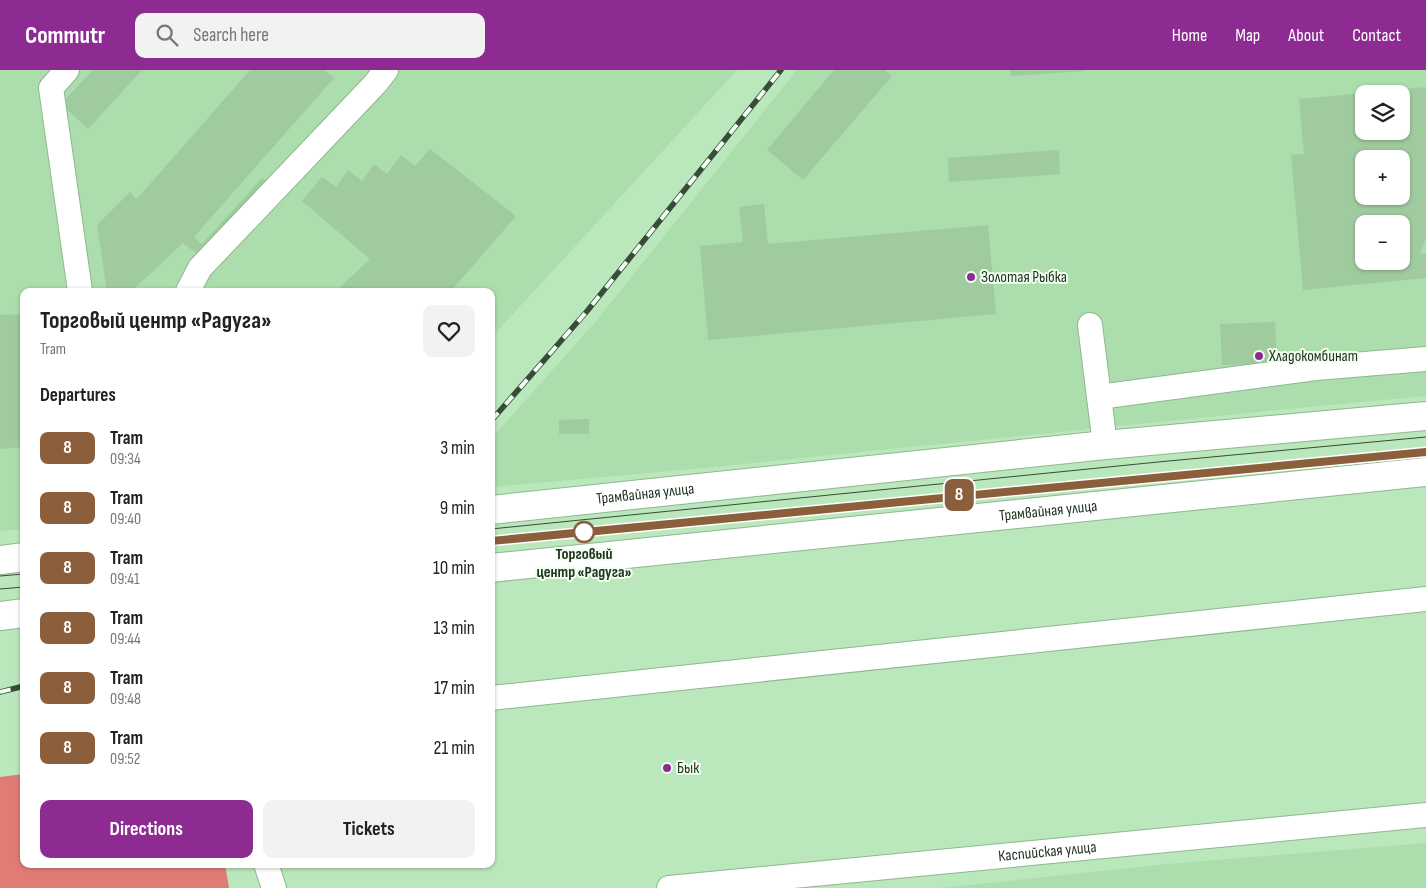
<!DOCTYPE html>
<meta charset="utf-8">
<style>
body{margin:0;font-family:"Sofia Sans Condensed",sans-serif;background:#f2f2f2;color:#222;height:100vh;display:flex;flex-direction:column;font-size:19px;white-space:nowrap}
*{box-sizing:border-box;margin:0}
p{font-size:16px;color:#767676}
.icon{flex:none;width:28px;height:28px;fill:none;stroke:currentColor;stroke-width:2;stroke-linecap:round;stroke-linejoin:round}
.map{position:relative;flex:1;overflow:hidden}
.panel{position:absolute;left:20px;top:218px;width:475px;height:580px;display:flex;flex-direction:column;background:#fff;border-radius:10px;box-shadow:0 1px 4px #0004}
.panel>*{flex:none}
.badge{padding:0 10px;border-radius:8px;font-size:18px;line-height:32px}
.buttons{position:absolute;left:1355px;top:15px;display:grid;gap:10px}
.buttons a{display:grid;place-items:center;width:55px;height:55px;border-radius:10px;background:#fff;box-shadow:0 1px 4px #0004;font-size:25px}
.map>.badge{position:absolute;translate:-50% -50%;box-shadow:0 0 0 2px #fff}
h2{padding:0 20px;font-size:19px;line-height:45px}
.round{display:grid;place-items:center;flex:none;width:52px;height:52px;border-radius:10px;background:#f2f2f2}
.head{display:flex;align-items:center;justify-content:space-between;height:85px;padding:0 20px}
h1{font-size:24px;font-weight:700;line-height:38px}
.action{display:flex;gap:10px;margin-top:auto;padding:10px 20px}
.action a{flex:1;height:58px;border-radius:10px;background:#8d2b93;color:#fff;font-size:20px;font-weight:700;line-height:58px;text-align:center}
.action a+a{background:#f2f2f2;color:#222}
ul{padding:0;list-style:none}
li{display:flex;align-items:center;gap:15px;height:60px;padding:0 20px}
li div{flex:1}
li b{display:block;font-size:19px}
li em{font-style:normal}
li .badge{min-width:55px;font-weight:700;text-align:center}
header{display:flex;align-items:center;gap:30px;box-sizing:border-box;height:70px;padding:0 25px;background:#8d2b93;color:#fff}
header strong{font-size:24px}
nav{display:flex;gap:28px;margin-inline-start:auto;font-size:18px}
.search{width:350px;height:45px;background:#f2f2f2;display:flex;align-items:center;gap:12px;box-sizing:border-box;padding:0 18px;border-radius:10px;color:#767676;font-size:19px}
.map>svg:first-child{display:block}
.built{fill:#abdeac;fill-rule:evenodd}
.forest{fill:#e17c75}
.building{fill:#9fcb9f;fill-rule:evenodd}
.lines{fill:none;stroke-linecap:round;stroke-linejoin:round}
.minor-casing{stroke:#8db88e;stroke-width:26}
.major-casing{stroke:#8db88e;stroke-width:30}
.minor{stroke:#fff;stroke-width:24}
.major{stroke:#fff;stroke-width:28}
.tram{stroke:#384c38;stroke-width:1}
.rail-casing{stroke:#384c38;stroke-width:5.5}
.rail{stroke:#f1fff1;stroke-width:4;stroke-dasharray:11;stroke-linecap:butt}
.line-casing{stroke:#fff;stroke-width:11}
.line{stroke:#8b5e3c;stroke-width:8}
.poi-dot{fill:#8d2b93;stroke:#f1fff1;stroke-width:2}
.stop-dot{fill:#fff;stroke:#8b5e3c;stroke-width:2.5}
.labels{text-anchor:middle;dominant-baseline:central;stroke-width:4;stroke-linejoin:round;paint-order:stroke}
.poi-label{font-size:16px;fill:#233423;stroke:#f1fff1;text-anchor:start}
.street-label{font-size:16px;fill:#233423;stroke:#f1fff1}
.stop-label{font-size:16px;font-weight:bold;fill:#233423;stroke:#f1fff1}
</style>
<header>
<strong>Commutr</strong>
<div class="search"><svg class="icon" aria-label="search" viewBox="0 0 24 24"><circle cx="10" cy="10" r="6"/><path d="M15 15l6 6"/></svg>Search here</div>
<nav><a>Home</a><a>Map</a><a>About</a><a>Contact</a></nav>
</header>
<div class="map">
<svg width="1426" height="818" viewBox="0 0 1426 818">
<rect width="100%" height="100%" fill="#bae7bb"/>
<!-- built -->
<path class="built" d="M 0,0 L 737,0 L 491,268 L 491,221 L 24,221 L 24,459 L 0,461 Z
M 797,0 L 1426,0 L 1426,326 L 1297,338 L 694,399 L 491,417 L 491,369 L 597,250 ZM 1364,24 L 1401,24 L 1401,61 L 1364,61 ZM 1364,89 L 1401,89 L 1401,126 L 1364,126 ZM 1364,154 L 1401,154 L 1401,191 L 1364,191 Z
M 1426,773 L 1426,818 L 942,818 L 1167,794 Z"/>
<!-- forest -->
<path class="forest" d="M 24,704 L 24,794 L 225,794 L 229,818 L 0,818 L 0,707 Z"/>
<!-- building -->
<path class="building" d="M 93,0 L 142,0 L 88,59 L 61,34 Z
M 250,0 L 324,0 L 334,8 L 194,167 L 202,174 L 262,108 L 276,119 L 198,196 L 191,188 L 196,183 L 183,173 L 134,219 L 135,221 L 107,221 L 97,155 L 130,122 L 136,129 L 143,122 Z
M 834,0 L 885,0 L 892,6 L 803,110 L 767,80 Z
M 1010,0 L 1085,0 L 1085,1 L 1011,6 Z
M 1426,17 L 1426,168 L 1420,184 L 1426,184 L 1426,208 L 1303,220 L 1291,85 L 1304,84 L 1299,29 L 1364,23 L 1364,61 L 1401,61 L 1401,24 L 1371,24 L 1371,22 ZM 1364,89 L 1401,89 L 1401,126 L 1364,126 ZM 1364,154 L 1401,154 L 1401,191 L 1364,191 Z
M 430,79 L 516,146 L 451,221 L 336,221 L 370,189 L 302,131 L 322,107 L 336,117 L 348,100 L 362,111 L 374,94 L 387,104 L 401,85 L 415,96 Z
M 1059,80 L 1060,104 L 949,112 L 948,88 Z
M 764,134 L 768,174 L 988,155 L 996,244 L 708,270 L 700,176 L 743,172 L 739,137 Z
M 24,244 L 24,377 L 0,379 L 0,245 Z
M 1275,252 L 1277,293 L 1222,295 L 1220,254 Z
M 589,349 L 589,364 L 559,364 L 559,350 Z"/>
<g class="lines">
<defs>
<g id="minor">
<path d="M 67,0 L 51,18 L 80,221"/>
<path d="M 188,221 L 200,198 L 375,14 L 386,0"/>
<path d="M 1090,255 L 1105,375"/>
<path d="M 1099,327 L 1316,298 L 1426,289"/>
<path d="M 491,628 L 1426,529"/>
<path d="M 266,794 L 274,818"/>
<path id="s1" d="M 669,818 L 1426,745"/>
</g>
<g id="major">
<path id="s2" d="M 491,440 L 1105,375 L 1426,346"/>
<path d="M 0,490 L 24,487"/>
<path id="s3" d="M 491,498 L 1426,402"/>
<path d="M 0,546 L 24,543"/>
</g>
</defs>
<!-- minor casing -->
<use href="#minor" class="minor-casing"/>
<!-- major casing -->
<use href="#major" class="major-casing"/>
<!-- minor -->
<use href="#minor" class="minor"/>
<!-- major -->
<use href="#major" class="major"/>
<!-- tram -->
<path class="tram" d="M 491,459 L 1158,392 L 1426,367
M 491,471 L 1426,382
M 0,506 L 24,504
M 0,519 L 24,517"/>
<defs>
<path id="rail" d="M 491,351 L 588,240 L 781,0
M 0,622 L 24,616"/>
</defs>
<!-- rail casing -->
<use href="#rail" class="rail-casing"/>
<!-- rail -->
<use href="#rail" class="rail"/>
</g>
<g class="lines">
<defs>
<path id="line" d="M 491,471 L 1426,382"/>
</defs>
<!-- line casing -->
<use href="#line" class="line-casing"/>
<!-- line -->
<use href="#line" class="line"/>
</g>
<!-- markers -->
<g class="poi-dot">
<circle cx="971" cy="207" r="5"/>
<circle cx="1259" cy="286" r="5"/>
<circle cx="667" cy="698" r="5"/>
</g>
<circle class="stop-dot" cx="584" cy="462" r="10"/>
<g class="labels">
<!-- poi labels -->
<g class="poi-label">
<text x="981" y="207">Золотая Рыбка</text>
<text x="1269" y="286">Хладокомбинат</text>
<text x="677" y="698">Бык</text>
</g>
<!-- street labels -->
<g class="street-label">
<text stroke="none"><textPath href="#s2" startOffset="155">Трамвайная улица</textPath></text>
<text stroke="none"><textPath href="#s3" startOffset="560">Трамвайная улица</textPath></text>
<text stroke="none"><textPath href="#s1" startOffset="380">Каспийская улица</textPath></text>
</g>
<!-- stop labels -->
<g class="stop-label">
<text x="584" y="484">Торговый<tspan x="584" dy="18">центр «Радуга»</tspan></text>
</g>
</g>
</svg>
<div class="buttons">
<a><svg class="icon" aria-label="layers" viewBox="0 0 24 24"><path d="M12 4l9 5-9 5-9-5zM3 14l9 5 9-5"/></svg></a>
<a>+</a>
<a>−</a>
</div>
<b class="badge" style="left:959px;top:425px;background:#8b5e3c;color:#fff">8</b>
<section class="panel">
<div class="head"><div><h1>Торговый центр «Радуга»</h1><p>Tram</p></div><a class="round"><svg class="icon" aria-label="heart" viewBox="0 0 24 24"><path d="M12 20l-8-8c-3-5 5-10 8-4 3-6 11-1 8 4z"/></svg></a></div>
<h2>Departures</h2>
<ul>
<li><span class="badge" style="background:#8b5e3c;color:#fff">8</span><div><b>Tram</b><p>09:34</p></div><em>3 min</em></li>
<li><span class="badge" style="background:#8b5e3c;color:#fff">8</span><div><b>Tram</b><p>09:40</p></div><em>9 min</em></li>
<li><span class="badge" style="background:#8b5e3c;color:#fff">8</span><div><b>Tram</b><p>09:41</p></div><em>10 min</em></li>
<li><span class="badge" style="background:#8b5e3c;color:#fff">8</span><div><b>Tram</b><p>09:44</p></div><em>13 min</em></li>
<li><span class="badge" style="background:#8b5e3c;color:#fff">8</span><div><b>Tram</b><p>09:48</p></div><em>17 min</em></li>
<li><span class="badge" style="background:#8b5e3c;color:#fff">8</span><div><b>Tram</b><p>09:52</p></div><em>21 min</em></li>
</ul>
<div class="action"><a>Directions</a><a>Tickets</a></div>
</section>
</div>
